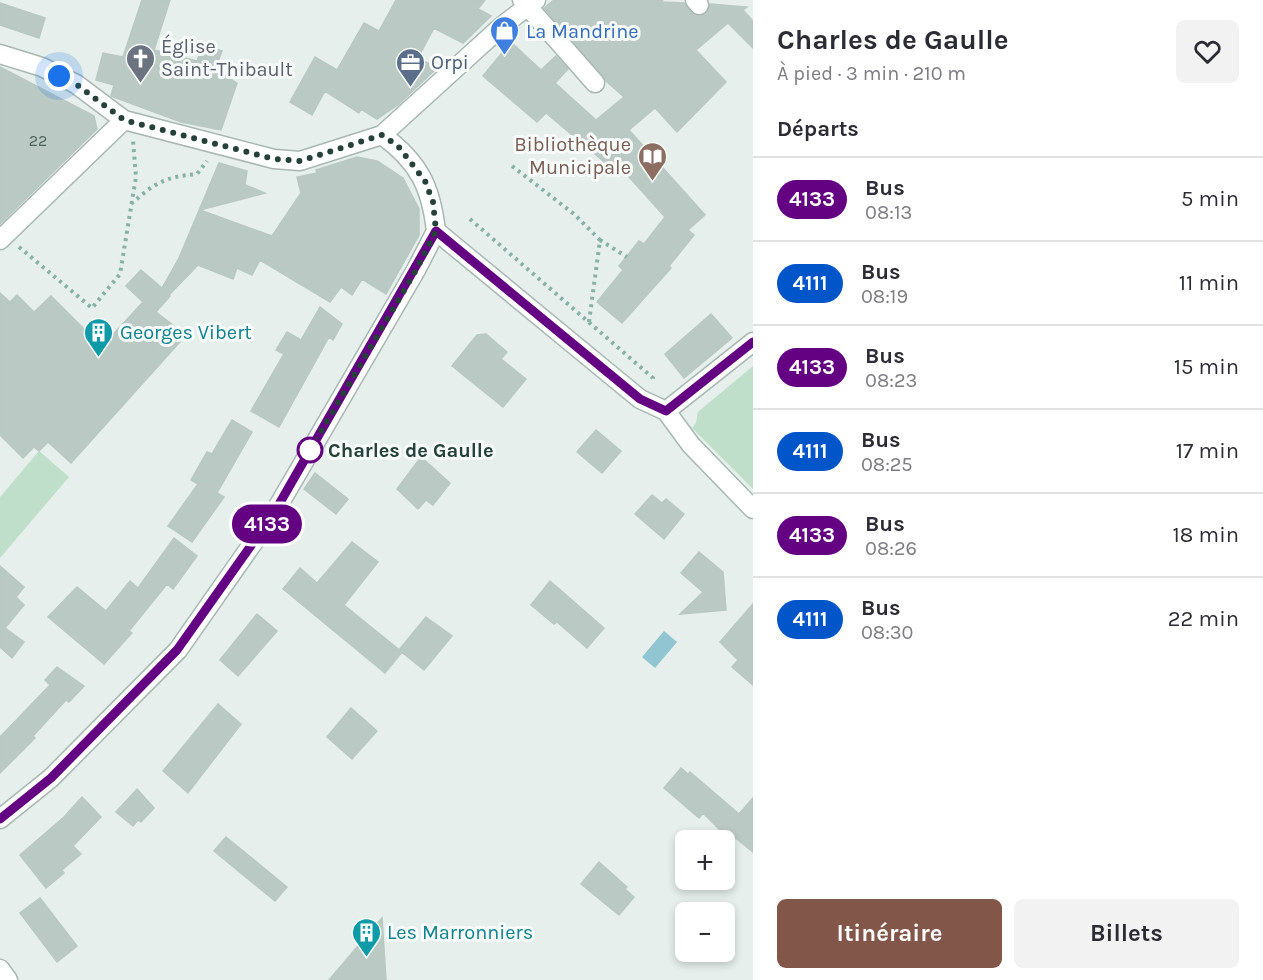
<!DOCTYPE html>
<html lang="fr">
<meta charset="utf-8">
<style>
body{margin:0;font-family:Karla,sans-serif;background:#f2f2f3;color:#2b2b33;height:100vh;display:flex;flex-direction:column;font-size:22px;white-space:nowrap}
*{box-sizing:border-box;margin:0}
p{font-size:20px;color:#7c7c81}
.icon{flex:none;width:33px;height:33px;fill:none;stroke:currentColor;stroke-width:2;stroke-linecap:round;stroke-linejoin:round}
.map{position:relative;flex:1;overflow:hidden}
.side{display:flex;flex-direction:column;background:#fff;width:510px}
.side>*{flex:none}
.badge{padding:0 12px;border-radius:20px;font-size:21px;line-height:39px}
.fabs{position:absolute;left:675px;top:830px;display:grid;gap:12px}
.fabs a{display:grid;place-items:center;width:60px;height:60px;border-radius:9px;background:#fff;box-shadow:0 3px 9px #0003;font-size:30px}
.you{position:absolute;width:30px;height:30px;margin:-15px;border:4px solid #fff;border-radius:50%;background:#1a73e8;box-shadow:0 0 0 9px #1a73e833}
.map>.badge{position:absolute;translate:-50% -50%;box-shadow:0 0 0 3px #fff}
h2{padding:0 24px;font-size:22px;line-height:54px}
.round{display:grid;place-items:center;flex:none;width:63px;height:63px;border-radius:9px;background:#f2f2f3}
.summary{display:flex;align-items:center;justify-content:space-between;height:102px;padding:0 24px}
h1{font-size:28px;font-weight:700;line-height:45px}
.primary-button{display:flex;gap:12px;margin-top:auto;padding:12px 24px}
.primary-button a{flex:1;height:69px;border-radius:9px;background:#83564a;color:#fff;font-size:24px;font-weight:700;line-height:69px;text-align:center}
.primary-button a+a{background:#f2f2f3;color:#2b2b33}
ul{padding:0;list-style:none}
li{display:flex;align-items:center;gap:18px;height:84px;padding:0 24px;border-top:2px solid #e1e1e2}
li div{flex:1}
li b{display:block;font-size:22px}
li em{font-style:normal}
li .badge{min-width:66px;font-weight:700;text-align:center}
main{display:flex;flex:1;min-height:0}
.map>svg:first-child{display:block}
.green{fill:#c0dfca}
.water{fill:#91c5d1}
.building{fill:#bbc9c4;stroke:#b9c8c2;stroke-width:1.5}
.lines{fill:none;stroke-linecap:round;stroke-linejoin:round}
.minor-casing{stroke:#a8b7b2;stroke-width:21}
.path{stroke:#88b1a6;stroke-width:4;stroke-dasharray:3 4.5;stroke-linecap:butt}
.minor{stroke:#fff;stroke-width:18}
.line-casing{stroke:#fff;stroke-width:14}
.line{stroke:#640082;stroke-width:9}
.walk{stroke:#25413a;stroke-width:6;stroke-dasharray:0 10.8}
.stop-dot{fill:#fff;stroke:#640082;stroke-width:3}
.labels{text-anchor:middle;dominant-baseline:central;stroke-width:6;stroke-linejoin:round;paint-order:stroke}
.number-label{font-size:16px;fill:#4a635c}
.shop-label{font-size:20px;fill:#366cbe;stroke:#f7fbf9;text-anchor:start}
.worship-label{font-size:20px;fill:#5b616d;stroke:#f7fbf9;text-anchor:start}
.service-label{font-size:20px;fill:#4e5e75;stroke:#f7fbf9;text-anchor:start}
.education-label{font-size:20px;fill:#785e54;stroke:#f7fbf9;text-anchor:end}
.culture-label{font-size:20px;fill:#0d838f;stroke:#f7fbf9;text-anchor:start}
.stop-label{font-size:20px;font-weight:bold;fill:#25413a;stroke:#f7fbf9;text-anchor:start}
</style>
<main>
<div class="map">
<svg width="753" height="980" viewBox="0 0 753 980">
<rect width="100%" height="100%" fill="#e6efeb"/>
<!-- green -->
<path class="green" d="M 753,366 L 753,489 L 692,428 L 696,423 L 698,412 Z
M 39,451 L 69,477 L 0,558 L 0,497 Z"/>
<!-- water -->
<path class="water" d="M 664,631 L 677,642 L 655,668 L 642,657 Z"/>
<!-- building -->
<path class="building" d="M 142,0 L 170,0 L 154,50 L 197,61 L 203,44 L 222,51 L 215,70 L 237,83 L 221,130 L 181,122 L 111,96 L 114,85 L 96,80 L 103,53 L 123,57 Z
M 396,0 L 485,0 L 478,9 L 491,16 L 463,43 L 434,28 L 418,58 L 437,68 L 399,104 L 377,119 L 361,109 L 359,113 L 325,91 L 312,115 L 290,102 L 315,57 L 337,70 L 364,23 L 379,31 Z
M 554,0 L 663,0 L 661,2 L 684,3 L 691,12 L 700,16 L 706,13 L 710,4 L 747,7 L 743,10 L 753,21 L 753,48 L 728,23 L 696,50 L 726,82 L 677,132 L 655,108 L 629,130 L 705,215 L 688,230 L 694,235 L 669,266 L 671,268 L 622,323 L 597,302 L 623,270 L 619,266 L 639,241 L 644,244 L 665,217 L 621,168 L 614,175 L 602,160 L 546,113 L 537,122 L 483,76 L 511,42 L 541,70 L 556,56 L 568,69 L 555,83 L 596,120 L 624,97 L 606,81 L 544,8 Z
M 0,3 L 45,18 L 39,38 L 0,25 Z
M 0,67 L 94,116 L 97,129 L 0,224 Z
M 357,157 L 377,161 L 403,178 L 419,209 L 419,235 L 386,294 L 362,279 L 352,295 L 341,287 L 330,302 L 260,260 L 252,275 L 237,268 L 233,279 L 198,265 L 169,295 L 170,296 L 156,312 L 186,335 L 71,463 L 48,442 L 39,451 L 34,447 L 23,458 L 0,435 L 0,293 L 10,302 L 17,295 L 34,312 L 51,296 L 92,337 L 96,332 L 107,341 L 143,302 L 126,286 L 141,270 L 162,288 L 179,258 L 219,163 L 247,171 L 245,185 L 265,193 L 200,210 L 272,236 L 301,193 L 297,177 L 317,173 L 316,170 Z
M 320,307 L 342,324 L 333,340 L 329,337 L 279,427 L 251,411 L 284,354 L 276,350 L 287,332 L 301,340 Z
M 711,314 L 732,338 L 684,378 L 665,354 Z
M 486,334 L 507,352 L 501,359 L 526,379 L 503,407 L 452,366 L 477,335 Z
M 232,420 L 252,432 L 217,493 L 224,497 L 192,542 L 168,526 L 198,484 L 191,480 L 207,452 L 212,454 Z
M 596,430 L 621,451 L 602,473 L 577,452 Z
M 421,457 L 450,483 L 433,505 L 426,500 L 418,509 L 397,489 Z
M 315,473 L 348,499 L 336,514 L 304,489 Z
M 652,495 L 662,503 L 666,499 L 684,514 L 664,539 L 635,514 Z
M 174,538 L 197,556 L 173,589 L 167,584 L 129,631 L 132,633 L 104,664 L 48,617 L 77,587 L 106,611 L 130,581 L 138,588 Z
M 352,542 L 378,562 L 344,605 L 402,652 L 385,673 L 283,589 L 300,568 L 317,583 Z
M 699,552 L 723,572 L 726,610 L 680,614 L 703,592 L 681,573 Z
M 0,566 L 24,587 L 16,597 L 24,605 L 5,628 L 24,642 L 12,658 L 0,647 Z
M 550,581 L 604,628 L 587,648 L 557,622 L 554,624 L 531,605 Z
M 753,604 L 753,685 L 732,667 L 738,660 L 720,642 Z
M 257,614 L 277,631 L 238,676 L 220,660 Z
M 426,617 L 452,636 L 424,670 L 399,650 Z
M 57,667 L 84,686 L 69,702 L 66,700 L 33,736 L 35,738 L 0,773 L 0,737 L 50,685 L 45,680 Z
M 218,704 L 241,724 L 188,793 L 163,771 Z
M 351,708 L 377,731 L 352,759 L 327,737 Z
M 681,768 L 688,774 L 690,772 L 739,814 L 753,798 L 753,852 L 732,835 L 728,838 L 703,813 L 699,818 L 664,788 Z
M 137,789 L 154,808 L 141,822 L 138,820 L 133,826 L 116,812 Z
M 82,797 L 101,817 L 73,846 L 81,854 L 62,870 L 64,873 L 46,888 L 20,855 L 64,817 Z
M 226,837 L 287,887 L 275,901 L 214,851 Z
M 599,862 L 627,887 L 625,889 L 634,897 L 619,915 L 581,884 Z
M 40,898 L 77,946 L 57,962 L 20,913 Z
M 382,918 L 386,980 L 329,980 Z"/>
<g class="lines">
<defs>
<path id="minor" d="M 522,0 L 595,83
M 695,0 L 699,5
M 0,54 L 42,67 L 76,84 L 124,120 L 274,159 L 300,161 L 382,135 L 502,26 L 536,0
M 382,135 C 419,162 431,187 436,231
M 436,231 L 640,399 L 666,411 L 691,445 L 753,509
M 0,240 L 124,120
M 666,411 L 753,342
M 0,819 L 51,778 L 178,650 L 274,513 L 416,270 L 436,231
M 0,969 L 8,980"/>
</defs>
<!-- minor casing -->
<use href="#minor" class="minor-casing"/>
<!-- path -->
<path class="path" d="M 512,166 L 574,214 L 600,240
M 131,204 C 155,183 164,177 197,174 L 207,161
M 470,219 L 653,378 L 652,382
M 19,247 L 92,308 L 120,274 L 136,177 L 133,141
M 589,322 L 600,240 L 627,257"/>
<!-- minor -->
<use href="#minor" class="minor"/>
</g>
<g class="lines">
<defs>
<path id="line" d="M 0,819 L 51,778 L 177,650 L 274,513 L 436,231 L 640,399 L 666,411 L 753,342"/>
</defs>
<!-- line casing -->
<use href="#line" class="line-casing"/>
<!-- line -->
<use href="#line" class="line"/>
<!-- walk -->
<path class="walk" d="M 59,76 L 76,84 L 124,120 L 274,159 L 300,161 L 382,135 L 398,146 L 425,181 L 433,202 L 436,231 L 416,270 L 310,450"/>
</g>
<!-- icons -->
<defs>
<symbol id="shop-pin" viewBox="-11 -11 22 30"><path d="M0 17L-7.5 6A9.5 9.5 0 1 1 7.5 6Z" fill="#3f7fe0" stroke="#f7fbf9"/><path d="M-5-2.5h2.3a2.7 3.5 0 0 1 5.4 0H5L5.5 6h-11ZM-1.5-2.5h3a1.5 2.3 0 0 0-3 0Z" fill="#fff"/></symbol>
<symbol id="church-pin" viewBox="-11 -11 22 30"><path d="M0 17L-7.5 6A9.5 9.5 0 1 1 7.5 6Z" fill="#6b7280" stroke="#f7fbf9"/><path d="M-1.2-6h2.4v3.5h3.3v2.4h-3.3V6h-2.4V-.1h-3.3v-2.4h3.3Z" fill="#fff"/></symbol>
<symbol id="office-pin" viewBox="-11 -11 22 30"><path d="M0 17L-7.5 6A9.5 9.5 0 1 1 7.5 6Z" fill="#5c6f8a" stroke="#f7fbf9"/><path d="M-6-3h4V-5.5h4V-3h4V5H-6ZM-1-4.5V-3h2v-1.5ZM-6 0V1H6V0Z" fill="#fff"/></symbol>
<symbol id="library-pin" viewBox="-11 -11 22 30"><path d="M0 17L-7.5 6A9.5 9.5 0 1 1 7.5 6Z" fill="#8d6e63" stroke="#f7fbf9"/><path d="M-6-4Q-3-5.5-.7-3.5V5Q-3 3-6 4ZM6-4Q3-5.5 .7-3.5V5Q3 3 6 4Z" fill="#fff"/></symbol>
<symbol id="building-pin" viewBox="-11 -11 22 30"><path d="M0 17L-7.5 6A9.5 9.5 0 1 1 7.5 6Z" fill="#0f9aa8" stroke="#f7fbf9"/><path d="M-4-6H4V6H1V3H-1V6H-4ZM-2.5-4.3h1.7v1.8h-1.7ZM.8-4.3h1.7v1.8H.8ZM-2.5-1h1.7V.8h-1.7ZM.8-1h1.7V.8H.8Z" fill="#fff"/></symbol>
</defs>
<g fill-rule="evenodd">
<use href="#shop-pin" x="488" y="14" width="33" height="45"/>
<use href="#church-pin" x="124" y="42" width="33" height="45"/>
<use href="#office-pin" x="394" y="46" width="33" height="45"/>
<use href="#library-pin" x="636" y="140" width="33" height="45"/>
<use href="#building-pin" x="82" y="316" width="33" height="45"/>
<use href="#building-pin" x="350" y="916" width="33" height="45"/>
</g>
<!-- markers -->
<circle class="stop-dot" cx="310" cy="450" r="12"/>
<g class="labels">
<!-- number labels -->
<g class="number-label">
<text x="38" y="140">22</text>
</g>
<!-- shop labels -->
<g class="shop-label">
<text x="526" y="31">La Mandrine</text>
</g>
<!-- worship labels -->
<g class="worship-label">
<text x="161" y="46">Église<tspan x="161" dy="23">Saint-Thibault</tspan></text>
</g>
<!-- service labels -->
<g class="service-label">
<text x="431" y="62">Orpi</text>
</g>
<!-- education labels -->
<g class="education-label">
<text x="631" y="144">Bibliothèque<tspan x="631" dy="23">Municipale</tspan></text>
</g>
<!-- culture labels -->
<g class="culture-label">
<text x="120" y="332">Georges Vibert</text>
<text x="387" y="932">Les Marronniers</text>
</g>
<!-- stop labels -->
<g class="stop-label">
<text x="328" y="450">Charles de Gaulle</text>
</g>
</g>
</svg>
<div class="fabs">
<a>+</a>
<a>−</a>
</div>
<div class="you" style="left:59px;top:76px"></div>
<b class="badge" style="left:267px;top:524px;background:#640082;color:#fff">4133</b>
</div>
<section class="side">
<div class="summary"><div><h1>Charles de Gaulle</h1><p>À pied · 3 min · 210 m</p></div><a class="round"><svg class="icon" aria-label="heart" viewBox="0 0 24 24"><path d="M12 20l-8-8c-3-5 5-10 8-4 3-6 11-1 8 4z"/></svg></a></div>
<h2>Départs</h2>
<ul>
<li><span class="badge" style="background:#640082;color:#fff">4133</span><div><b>Bus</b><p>08:13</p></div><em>5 min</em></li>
<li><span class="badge" style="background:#0055c8;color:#fff">4111</span><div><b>Bus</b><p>08:19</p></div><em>11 min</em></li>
<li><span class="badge" style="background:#640082;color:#fff">4133</span><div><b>Bus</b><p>08:23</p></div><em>15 min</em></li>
<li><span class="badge" style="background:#0055c8;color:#fff">4111</span><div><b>Bus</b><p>08:25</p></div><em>17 min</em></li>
<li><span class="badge" style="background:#640082;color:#fff">4133</span><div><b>Bus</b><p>08:26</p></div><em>18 min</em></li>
<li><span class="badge" style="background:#0055c8;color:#fff">4111</span><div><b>Bus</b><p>08:30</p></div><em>22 min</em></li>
</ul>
<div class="primary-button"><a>Itinéraire</a><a>Billets</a></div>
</section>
</main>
